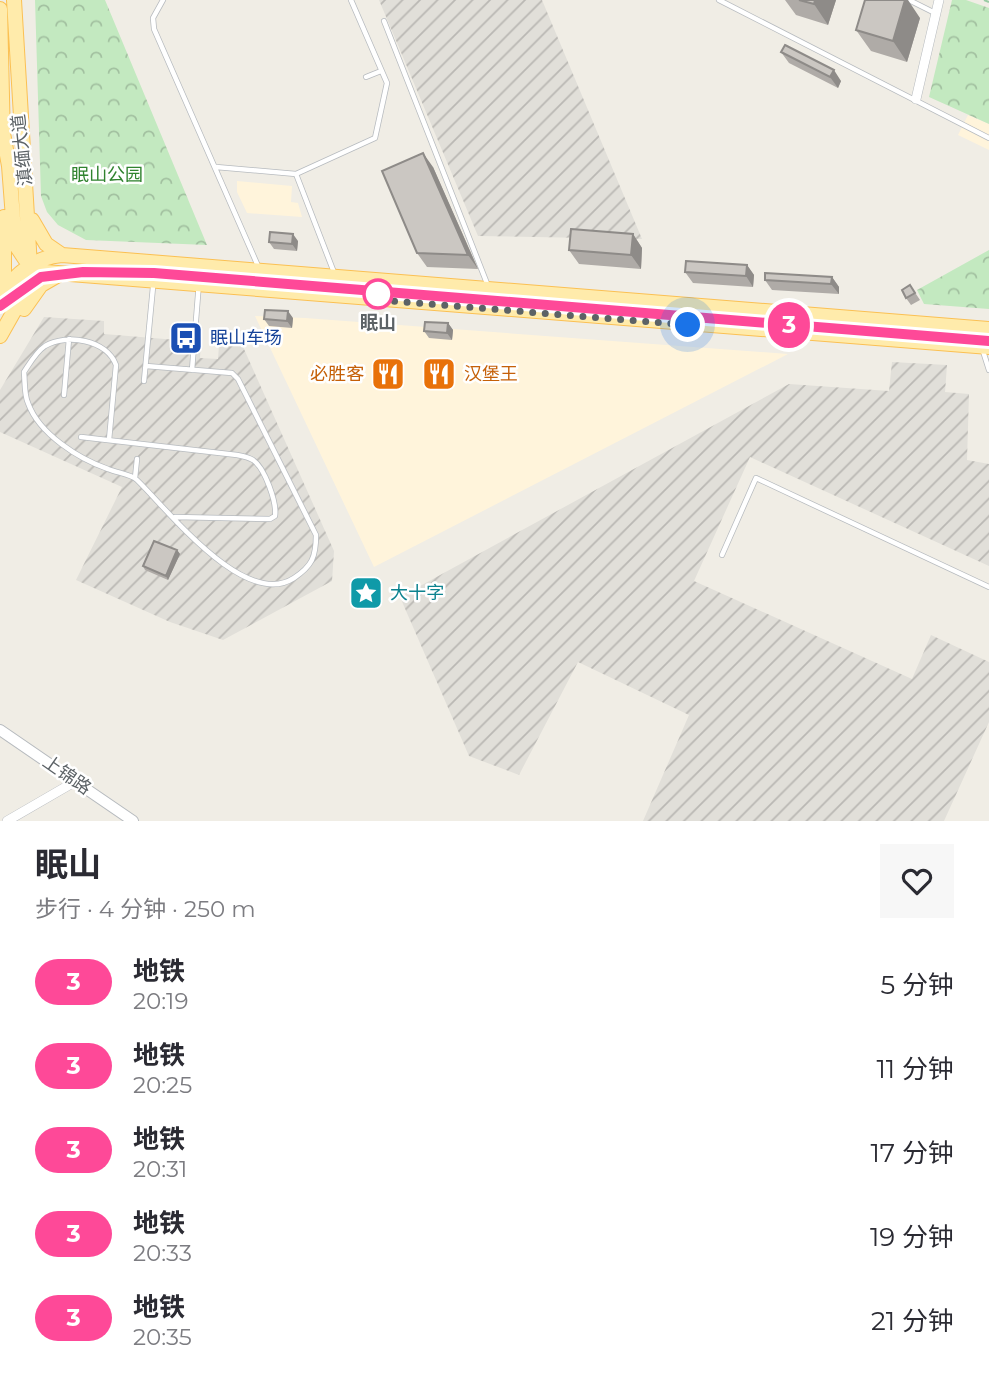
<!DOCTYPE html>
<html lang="zh">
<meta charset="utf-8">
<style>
body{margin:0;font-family:Montserrat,"Noto Sans SC",sans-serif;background:#f7f7f7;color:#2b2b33;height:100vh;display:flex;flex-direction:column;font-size:26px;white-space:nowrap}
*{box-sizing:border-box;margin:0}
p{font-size:23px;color:#7c7c81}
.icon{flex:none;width:38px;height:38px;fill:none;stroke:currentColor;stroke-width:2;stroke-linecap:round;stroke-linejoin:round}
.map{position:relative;height:821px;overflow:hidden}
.details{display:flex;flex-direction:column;background:#fff;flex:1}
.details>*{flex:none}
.badge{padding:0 14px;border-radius:23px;font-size:24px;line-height:46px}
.you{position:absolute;width:35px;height:35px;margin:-18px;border:5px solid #fff;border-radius:50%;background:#1a73e8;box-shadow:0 0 0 10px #1a73e833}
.map>.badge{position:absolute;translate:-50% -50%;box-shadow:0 0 0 4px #fff}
.round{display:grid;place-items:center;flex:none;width:74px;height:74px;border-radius:0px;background:#f7f7f7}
.summary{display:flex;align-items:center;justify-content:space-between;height:119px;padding:0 35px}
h1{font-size:33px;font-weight:700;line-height:52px}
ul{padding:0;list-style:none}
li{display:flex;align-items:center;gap:21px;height:84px;padding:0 35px}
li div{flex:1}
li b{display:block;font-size:26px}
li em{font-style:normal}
li .badge{min-width:77px;font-weight:700;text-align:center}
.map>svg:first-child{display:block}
.commercial{fill:#fff4db}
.industrial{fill:url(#industrial-furrows)}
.park{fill:url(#park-crowns)}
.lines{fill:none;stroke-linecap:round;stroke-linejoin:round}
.service-casing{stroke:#b7bbbf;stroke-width:6}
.minor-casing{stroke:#b7bbbf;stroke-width:10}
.tertiary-casing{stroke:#b7bbbf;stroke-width:12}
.primary-casing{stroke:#fbc053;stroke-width:16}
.path{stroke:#98cba3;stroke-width:2;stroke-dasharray:7 3.5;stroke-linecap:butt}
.service{stroke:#fff;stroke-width:4.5}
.minor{stroke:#fff;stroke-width:9}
.tertiary{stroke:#fff;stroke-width:10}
.primary{stroke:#ffebab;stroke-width:14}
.wall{fill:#afaba7}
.shaded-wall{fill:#8e8b88}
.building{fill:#cbc7c2;stroke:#8e8b88;stroke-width:2}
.line-casing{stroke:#fff;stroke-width:16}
.line{stroke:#fe4998;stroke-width:10}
.walk{stroke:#5c6266;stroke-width:7;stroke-dasharray:0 12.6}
.stop-dot{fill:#fff;stroke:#fe4998;stroke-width:3.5}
.labels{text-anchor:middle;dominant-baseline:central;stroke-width:5;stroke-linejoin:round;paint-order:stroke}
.street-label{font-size:18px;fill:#5c6266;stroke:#fff}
.park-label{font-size:18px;fill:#30832f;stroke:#fff}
.stop-label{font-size:18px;font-weight:bold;fill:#5c6266;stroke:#fff}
.transit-label{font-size:18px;fill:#164399;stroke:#fff;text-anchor:start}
.food-label{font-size:18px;fill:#c56008;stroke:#fff;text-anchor:end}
.culture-label{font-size:18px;fill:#0d838f;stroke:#fff;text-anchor:start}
</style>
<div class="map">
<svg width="989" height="821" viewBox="0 0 989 821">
<defs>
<pattern id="industrial-furrows" width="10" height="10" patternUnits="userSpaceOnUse" patternTransform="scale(1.75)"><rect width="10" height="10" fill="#e1dfd9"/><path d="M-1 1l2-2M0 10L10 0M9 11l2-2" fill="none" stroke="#bab8b4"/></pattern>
<pattern id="park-crowns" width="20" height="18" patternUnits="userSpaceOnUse" patternTransform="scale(1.75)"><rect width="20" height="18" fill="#c3e9c0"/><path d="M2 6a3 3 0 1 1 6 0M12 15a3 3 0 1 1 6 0" fill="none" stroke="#a2c0a0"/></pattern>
</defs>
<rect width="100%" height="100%" fill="#f0ede5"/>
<!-- commercial -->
<path class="commercial" d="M 968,115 L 989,124 L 989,150 L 958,135 Z
M 237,181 L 292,186 L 291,202 L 298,203 L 302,217 L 247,213 L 237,192 Z
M 255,316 L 305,318 L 788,354 L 374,567 Z"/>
<!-- industrial -->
<path class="industrial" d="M 379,0 L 542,0 L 642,239 L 478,236 Z
M 44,317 L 104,321 L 104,334 L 201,342 L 200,358 L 218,359 L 220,331 L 236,331 L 334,551 L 332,581 L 223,640 L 170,622 L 76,580 L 122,487 L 0,432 L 0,390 Z
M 892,362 L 947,365 L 945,392 L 969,394 L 967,460 L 989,464 L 989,566 L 750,457 L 694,581 L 912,679 L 931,635 L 989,662 L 989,722 L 944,821 L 643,821 L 689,715 L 578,662 L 519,775 L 469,756 L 400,597 L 789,384 L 889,391 Z"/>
<!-- park -->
<path class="park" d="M 35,0 L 105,0 L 207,245 L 86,240 L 58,225 L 47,212 L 41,196 Z
M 952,0 L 966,0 L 989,8 L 989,124 L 929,97 Z
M 989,250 L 989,309 L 924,304 L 917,290 Z"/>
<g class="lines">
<defs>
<path id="service" d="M 163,0 L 153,18 L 154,29 L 258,266
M 719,0 L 989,138
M 909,0 L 937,14
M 384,21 L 488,286
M 366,77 L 381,71
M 216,167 L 296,174 L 335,275
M 296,174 L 375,138 L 387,83 L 351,0
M 983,351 L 989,370
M 192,370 L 200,270
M 144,381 L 155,266
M 64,395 L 69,339
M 81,437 L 237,455 C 242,456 248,457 253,460 C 265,468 277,503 275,516 L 270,519 L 175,517
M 109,440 L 116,365 C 107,340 67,333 45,346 C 36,352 30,363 24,372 C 25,382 24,394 28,403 C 39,434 79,459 108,469 C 117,473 131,474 137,480 C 168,510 245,610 294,578 C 312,566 316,557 316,535 L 238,379 L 232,373 L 146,366
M 135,478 L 137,459
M 722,555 L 756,478 L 989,587"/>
<path id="minor" d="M 916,99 L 939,0
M 7,821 L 76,781"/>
<path id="tertiary" d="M 0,730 L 133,821"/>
<path id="primary" d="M 0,9 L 3,140
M 3,133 L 9,166 L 15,244 L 25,259 L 45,272 L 989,347
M 4,217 L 4,291
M 32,220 L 46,244 L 62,255
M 0,298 C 13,275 35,257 62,255 L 989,329
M 24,309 L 41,285 L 60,274
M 0,336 L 26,290 L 30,266 L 14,0"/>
</defs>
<!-- service casing -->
<use href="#service" class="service-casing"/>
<!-- minor casing -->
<use href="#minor" class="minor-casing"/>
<!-- tertiary casing -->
<use href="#tertiary" class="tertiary-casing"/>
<!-- primary casing -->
<use href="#primary" class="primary-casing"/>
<!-- path -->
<path class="path" d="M 984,0 L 989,2"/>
<!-- service -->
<use href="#service" class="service"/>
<!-- minor -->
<use href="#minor" class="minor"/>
<!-- tertiary -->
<use href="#tertiary" class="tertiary"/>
<!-- primary -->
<use href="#primary" class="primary"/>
</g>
<!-- wall -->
<path class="wall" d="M 785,0 L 836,0 L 828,25 L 796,15 Z
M 920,18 L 907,62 L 871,51 L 856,30 Z
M 781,52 L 841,81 L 838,88 L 789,63 Z
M 433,167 L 478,269 L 427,267 L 417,253 Z
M 633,234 L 642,248 L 641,269 L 579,264 L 569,250 Z
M 298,241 L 297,251 L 274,249 L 269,242 Z
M 747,265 L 754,275 L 753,287 L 693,283 L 685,272 Z
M 832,277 L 839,287 L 839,294 L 772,290 L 765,280 Z
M 910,285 L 920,300 L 911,305 L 906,298 Z
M 293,318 L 292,328 L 269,326 L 264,319 Z
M 448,323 L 453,330 L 452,340 L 429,338 L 424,331 Z
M 177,550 L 180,554 L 168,580 L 145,570 L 143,566 Z"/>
<!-- shaded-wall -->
<path class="shaded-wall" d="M 815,0 L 836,0 L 828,25 L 814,4 Z
M 905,0 L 908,0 L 920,18 L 907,62 L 893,41 Z
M 834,70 L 841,81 L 838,88 L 830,77 Z
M 423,153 L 433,167 L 478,269 L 468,255 Z
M 293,234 L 298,241 L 297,251 L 292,244 Z
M 633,234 L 642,248 L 641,269 L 631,255 Z
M 747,265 L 754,275 L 753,287 L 746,276 Z
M 832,277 L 839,287 L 839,294 L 831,284 Z
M 288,311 L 293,318 L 292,328 L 287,321 Z
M 448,323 L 453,330 L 452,340 L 447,333 Z
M 177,550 L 180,554 L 168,580 L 166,576 Z"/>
<!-- building -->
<path class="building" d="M 799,0 L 815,0 L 814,4 Z
M 865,0 L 905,0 L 893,41 L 856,30 Z
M 785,45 L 834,70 L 830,77 L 781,52 Z
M 423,153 L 468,255 L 417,253 L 382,171 Z
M 571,229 L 633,234 L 631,255 L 569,250 Z
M 270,232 L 293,234 L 292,244 L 269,242 Z
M 686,261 L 747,265 L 746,276 L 685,272 Z
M 765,273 L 832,277 L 831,284 L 765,280 Z
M 910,285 L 915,293 L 906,298 L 902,290 Z
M 265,310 L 288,311 L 287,321 L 264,319 Z
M 425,322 L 448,323 L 447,333 L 424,331 Z
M 154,541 L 177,550 L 166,576 L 143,566 Z"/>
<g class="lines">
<defs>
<path id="line" d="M 0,306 L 41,277 L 83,272 L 154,273 L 989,341"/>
</defs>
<!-- line casing -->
<use href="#line" class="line-casing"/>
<!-- line -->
<use href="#line" class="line"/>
<!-- walk -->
<path class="walk" d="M 378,294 L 368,299 L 688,325"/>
</g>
<!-- icons -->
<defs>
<symbol id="bus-square" viewBox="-11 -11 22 22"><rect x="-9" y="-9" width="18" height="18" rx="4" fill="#1a4fb4" stroke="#fff"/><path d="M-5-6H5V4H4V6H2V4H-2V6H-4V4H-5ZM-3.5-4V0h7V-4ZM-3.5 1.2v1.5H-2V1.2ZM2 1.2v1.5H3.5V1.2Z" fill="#fff"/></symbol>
<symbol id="restaurant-square" viewBox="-11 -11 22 22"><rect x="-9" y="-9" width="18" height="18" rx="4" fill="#e8710a" stroke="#fff"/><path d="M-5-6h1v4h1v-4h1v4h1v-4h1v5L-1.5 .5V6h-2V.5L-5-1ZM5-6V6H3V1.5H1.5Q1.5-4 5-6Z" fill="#fff"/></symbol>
<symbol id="sight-square" viewBox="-11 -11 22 22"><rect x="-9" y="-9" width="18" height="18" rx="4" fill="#0f9aa8" stroke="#fff"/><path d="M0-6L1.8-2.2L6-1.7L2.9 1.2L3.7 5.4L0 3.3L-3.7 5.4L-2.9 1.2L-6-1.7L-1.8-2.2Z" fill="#fff"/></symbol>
</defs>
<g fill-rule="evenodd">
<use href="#bus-square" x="167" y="319" width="38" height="38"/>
<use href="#restaurant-square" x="369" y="355" width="38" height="38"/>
<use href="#restaurant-square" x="420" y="355" width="38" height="38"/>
<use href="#sight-square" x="347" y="574" width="38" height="38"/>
</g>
<!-- markers -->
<circle class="stop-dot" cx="378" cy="294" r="14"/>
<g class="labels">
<!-- street labels -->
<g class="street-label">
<text transform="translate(22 150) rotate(-96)">滇缅大道</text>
<text transform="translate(67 775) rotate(35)">上锦路</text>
</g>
<!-- park labels -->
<g class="park-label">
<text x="107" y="175">眠山公园</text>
</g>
<!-- stop labels -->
<g class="stop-label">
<text x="378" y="323">眠山</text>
</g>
<!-- transit labels -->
<g class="transit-label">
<text x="210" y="338">眠山车场</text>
</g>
<!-- food labels -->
<g class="food-label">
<text x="364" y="374">必胜客</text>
<text x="464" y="374" text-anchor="start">汉堡王</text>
</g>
<!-- culture labels -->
<g class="culture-label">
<text x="390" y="593">大十字</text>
</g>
</g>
</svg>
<div class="you" style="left:688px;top:325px"></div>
<b class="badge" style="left:789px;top:325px;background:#fe4998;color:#fff">3</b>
</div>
<section class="details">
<div class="summary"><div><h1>眠山</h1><p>步行 · 4 分钟 · 250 m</p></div><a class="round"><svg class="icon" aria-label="heart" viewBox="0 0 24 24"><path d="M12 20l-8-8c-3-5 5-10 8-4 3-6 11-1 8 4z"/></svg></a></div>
<ul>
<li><span class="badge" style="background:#fe4998;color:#fff">3</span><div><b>地铁</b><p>20:19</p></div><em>5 分钟</em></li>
<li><span class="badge" style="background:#fe4998;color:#fff">3</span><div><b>地铁</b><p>20:25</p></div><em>11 分钟</em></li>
<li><span class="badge" style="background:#fe4998;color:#fff">3</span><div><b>地铁</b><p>20:31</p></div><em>17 分钟</em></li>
<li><span class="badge" style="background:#fe4998;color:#fff">3</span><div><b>地铁</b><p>20:33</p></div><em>19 分钟</em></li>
<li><span class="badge" style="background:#fe4998;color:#fff">3</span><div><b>地铁</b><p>20:35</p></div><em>21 分钟</em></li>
</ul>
</section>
